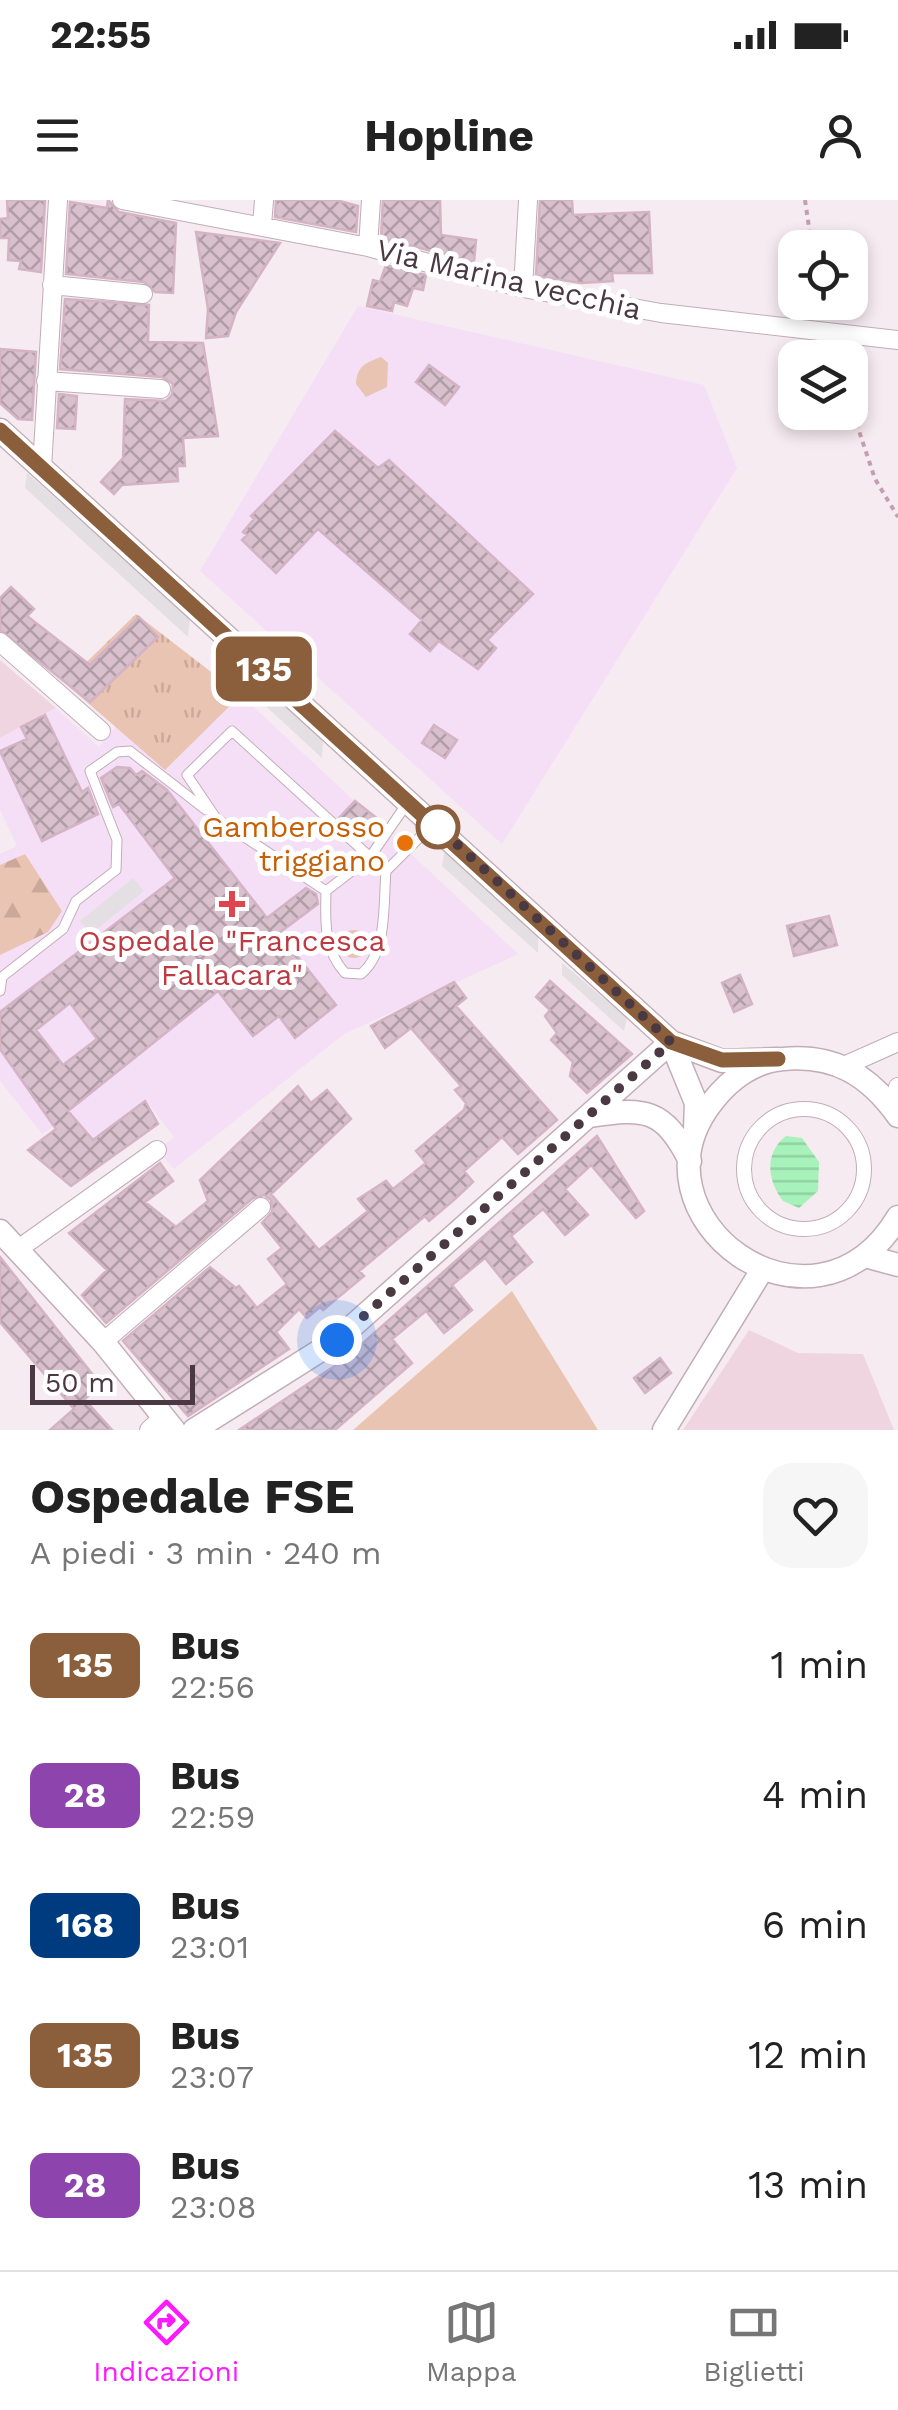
<!DOCTYPE html>
<html lang="it">
<meta charset="utf-8">
<style>
body{margin:0;font-family:"Work Sans",sans-serif;background:#f6f6f6;color:#222;height:100vh;display:flex;flex-direction:column;font-size:38px;white-space:nowrap}
*{box-sizing:border-box;margin:0}
p{font-size:32px;color:#767676}
.icon{flex:none;width:55px;height:55px;fill:none;stroke:currentColor;stroke-width:2;stroke-linecap:round;stroke-linejoin:round}
.map{position:relative;height:1230px;overflow:hidden}
.panel{display:flex;flex-direction:column;background:#fff;flex:1}
.panel>*{flex:none}
.badge{padding:0 20px;border-radius:15px;font-size:35px;line-height:65px}
.buttons{position:absolute;left:778px;top:30px;display:grid;gap:20px}
.buttons a{display:grid;place-items:center;width:90px;height:90px;border-radius:20px;background:#fff;box-shadow:0 5px 15px #0003;font-size:50px}
.scale{position:absolute;left:30px;bottom:25px;width:165px;box-sizing:border-box;padding-left:10px;border:5px solid #4a3842;border-top:0;font-size:28px;line-height:35px;white-space:nowrap;color:#4a3842;-webkit-text-stroke:8px #fff;paint-order:stroke}
.you{position:absolute;width:50px;height:50px;margin:-25px;border:8px solid #fff;border-radius:50%;background:#1a73e8;box-shadow:0 0 0 15px #1a73e833}
.map>.badge{position:absolute;translate:-50% -50%;box-shadow:0 0 0 5px #fff}
.round{display:grid;place-items:center;flex:none;width:105px;height:105px;border-radius:30px;background:#f6f6f6}
.overview{display:flex;align-items:center;justify-content:space-between;height:170px;padding:0 30px}
h1{font-size:48px;font-weight:700;line-height:75px}
ul{padding:0;list-style:none}
li{display:flex;align-items:center;gap:30px;height:130px;padding:0 30px}
li div{flex:1}
li b{display:block;font-size:38px}
li em{font-style:normal}
li .badge{min-width:110px;font-weight:700;text-align:center}
.status{display:flex;justify-content:space-between;align-items:center;height:70px;padding:0 50px;background:#fff;direction:ltr}
.status svg{height:28px;fill:currentColor}
header{display:flex;justify-content:space-between;align-items:center;height:130px;padding:0 30px;background:#fff;font-size:45px;font-weight:700}
.tab-bar{display:flex;justify-content:space-around;align-items:center;height:140px;border-top:2px solid #e0e0e0;background:#fff;font-size:28px;color:#767676}
.tab-bar a{display:grid;justify-items:center;gap:5px}
.tab-bar .current{color:#fe1afe}
.map>svg:first-child{display:block}
.education{fill:#efd5e0}
.medical{fill:#f5dff6}
.grass{fill:#eac4b3}
.forest{fill:url(#forest-firs)}
.park{fill:url(#park-tufts)}
.parking{fill:#e4dfe2}
.water{fill:url(#water-rules)}
.building{fill:url(#building-cross-hatch);stroke:#d3b3c4;stroke-width:2.5;fill-rule:evenodd}
.lines{fill:none;stroke-linecap:round;stroke-linejoin:round}
.service-casing{stroke:#c2adb7;stroke-width:11}
.pedestrian-casing{stroke:#c2adb7;stroke-width:16}
.minor-casing{stroke:#c2adb7;stroke-width:20}
.tertiary-casing{stroke:#c2adb7;stroke-width:25}
.path{stroke:#c49eb1;stroke-width:4;stroke-dasharray:5 5;stroke-linecap:butt}
.service{stroke:#fff;stroke-width:9}
.pedestrian{stroke:#fff;stroke-width:14}
.minor{stroke:#fff;stroke-width:18}
.tertiary{stroke:#fff;stroke-width:22}
.line-casing{stroke:#fff;stroke-width:22}
.line{stroke:#8b5e3c;stroke-width:15}
.walk{stroke:#4a3842;stroke-width:10;stroke-dasharray:0 18}
.stop-dot{fill:#fff;stroke:#8b5e3c;stroke-width:5}
.food-dot{fill:#e8710a;stroke:#fff;stroke-width:4}
.health-dot{fill:#e0444e;stroke:#fff;stroke-width:4}
.labels{text-anchor:middle;dominant-baseline:central;stroke-width:10;stroke-linejoin:round;paint-order:stroke}
.street-label{font-size:30px;fill:#4a3842;stroke:#fff}
.food-label{font-size:30px;fill:#c56008;stroke:#fff;text-anchor:end}
.health-label{font-size:30px;fill:#be3a42;stroke:#fff}
</style>
<div class="status"><b>22:55</b><svg viewBox="0 0 49 12"><path d="M0 12V9h3v3zM5 12V6h3v6zM10 12V3h3v9zM15 12V0h3v12zM26 1h20v11H26zM47 4h2v5h-2z"/></svg></div>
<header><svg class="icon" aria-label="menu" viewBox="0 0 24 24"><path d="M4 6h16M4 12h16M4 18h16"/></svg>Hopline<svg class="icon" aria-label="person" viewBox="0 0 24 24"><circle cx="12" cy="8" r="4"/><path d="M4 21q1-7 8-7t8 7"/></svg></header>
<div class="map">
<svg width="898" height="1230" viewBox="0 0 898 1230">
<defs>
<pattern id="forest-firs" width="22" height="20" patternUnits="userSpaceOnUse" patternTransform="scale(2.5)"><rect width="22" height="20" fill="#eac4b3"/><path d="M5 1l3.5 6h-7zM16 11l3.5 6h-7z" fill="#caa99b"/></pattern>
<pattern id="park-tufts" width="24" height="20" patternUnits="userSpaceOnUse" patternTransform="scale(2.5)"><rect width="24" height="20" fill="#eac4b3"/><path d="M3 7l-1-3M5 7V3M7 7l1-3M15 17l-1-3M17 17v-4M19 17l1-3" fill="none" stroke="#caa99b"/></pattern>
<pattern id="water-rules" width="6" height="5" patternUnits="userSpaceOnUse" patternTransform="scale(2.5)"><rect width="6" height="5" fill="#a7f2bb"/><path d="M0 2.5h6" fill="none" stroke="#91d0a2"/></pattern>
<pattern id="building-cross-hatch" width="8" height="8" patternUnits="userSpaceOnUse" patternTransform="scale(2.5)"><rect width="8" height="8" fill="#d8c0cd"/><path d="M0 0l8 8M0 8l8-8" fill="none" stroke="#b19da8"/></pattern>
</defs>
<rect width="100%" height="100%" fill="#f6ebf0"/>
<!-- education -->
<path class="education" d="M 0,460 L 56,508 L 0,538 Z
M 749,1130 L 798,1153 L 863,1154 L 894,1230 L 683,1230 Z"/>
<!-- medical -->
<path class="medical" d="M 358,106 L 704,185 L 737,268 L 502,644 L 200,371 Z
M 241,495 L 518,754 L 344,834 L 174,969 L 157,950 L 174,937 L 148,903 L 80,951 L 59,923 L 42,934 L 0,881 L 0,654 L 17,646 L 0,610 L 0,538 L 56,508 L 99,547 L 116,526 L 165,570 Z"/>
<!-- grass -->
<path class="grass" d="M 381,157 L 388,163 L 387,187 L 366,197 L 356,184 C 357,166 365,163 381,157 Z
M340 744a14 14 0 1 1 28 0a14 14 0 1 1-28 0Z
M 512,1091 L 598,1230 L 353,1230 Z"/>
<!-- forest -->
<path class="forest" d="M 25,654 L 62,711 L 48,732 L 0,755 L 0,665 Z"/>
<!-- park -->
<path class="park" d="M 136,414 L 241,495 L 165,570 L 65,483 Z"/>
<!-- parking -->
<path class="parking" d="M 27,273 L 190,417 L 188,437 L 25,288 Z
M 221,449 L 323,540 L 322,558 L 220,464 Z
M 445,650 L 538,736 L 538,753 L 442,666 Z
M 133,678 L 144,691 L 91,734 L 80,721 Z
M 562,763 L 627,818 L 624,831 L 562,775 Z"/>
<!-- water -->
<path class="water" d="M 786,936 L 802,938 L 819,962 L 818,991 L 799,1008 L 783,1001 C 767,980 764,953 786,936 Z"/>
<!-- building -->
<path class="building" d="M 7,0 L 45,0 L 41,72 L 19,69 L 21,61 L 8,60 L 9,38 L 0,38 L 0,19 L 8,18 Z
M 108,0 L 119,12 L 176,23 L 173,93 L 155,92 L 144,82 L 66,74 L 70,2 L 107,8 Z
M 276,0 L 336,0 L 358,6 L 356,32 L 275,17 Z
M 383,0 L 440,0 L 441,35 L 476,40 L 474,62 L 381,38 Z
M 540,0 L 572,0 L 573,15 L 649,12 L 652,73 L 612,73 L 613,81 L 581,83 L 536,76 Z
M 196,32 L 280,43 L 236,112 L 228,136 L 206,138 L 208,109 Z
M 386,65 L 426,75 L 423,90 L 413,88 L 407,106 L 394,102 L 392,111 L 367,106 L 373,80 L 380,82 Z
M 65,99 L 149,105 L 148,142 L 203,143 L 218,236 L 183,238 L 185,266 L 177,266 L 178,281 L 122,285 L 114,294 L 101,282 L 123,258 L 125,199 L 166,201 L 172,195 L 173,184 L 162,177 L 60,169 Z
M 0,149 L 36,152 L 32,220 L 18,219 L 0,203 Z
M 429,165 L 459,187 L 445,205 L 416,182 Z
M 59,194 L 77,196 L 75,229 L 57,228 Z
M 335,231 L 378,268 L 389,260 L 533,394 L 487,440 L 496,448 L 478,469 L 439,441 L 430,451 L 410,434 L 422,420 L 318,329 L 276,373 L 242,340 L 247,335 L 243,332 L 254,319 L 251,316 Z
M 11,387 L 34,409 L 27,416 L 90,465 L 139,417 L 158,437 L 90,502 L 0,430 L 0,398 Z
M 45,515 L 82,592 L 88,588 L 98,614 L 42,641 L 0,551 L 27,539 L 21,527 Z
M 434,525 L 457,540 L 445,558 L 422,543 Z
M 117,567 L 130,568 L 136,575 L 142,571 L 167,590 L 267,718 L 306,688 L 316,694 L 318,704 L 279,733 L 336,805 L 295,838 L 279,816 L 253,836 L 218,791 L 68,911 L 93,940 L 145,901 L 158,924 L 71,986 L 28,950 L 56,929 L 0,849 L 0,812 L 175,678 L 119,604 L 113,607 L 101,578 ZM 70,803 L 97,839 L 63,865 L 36,830 Z
M 355,601 L 383,623 L 367,636 L 359,636 L 339,618 Z
M 829,716 L 837,745 L 794,756 L 787,726 Z
M 740,775 L 752,804 L 734,812 L 722,783 Z
M 550,781 L 632,854 L 587,893 L 570,876 L 573,862 L 551,840 L 557,833 L 545,816 L 550,810 L 536,797 Z
M 454,782 L 466,798 L 456,806 L 557,920 L 518,954 L 502,937 L 464,971 L 473,982 L 455,999 L 429,1021 L 425,1016 L 359,1071 L 364,1076 L 323,1110 L 320,1107 L 307,1118 L 299,1109 L 276,1132 L 289,1149 L 188,1216 L 123,1141 L 210,1067 L 236,1088 L 239,1086 L 257,1108 L 287,1084 L 268,1059 L 282,1048 L 262,1023 L 272,1012 L 271,1000 L 264,995 L 253,998 L 106,1123 L 82,1095 L 107,1070 L 69,1033 L 160,963 L 173,981 L 145,1002 L 176,1027 L 208,1001 L 200,980 L 298,886 L 311,903 L 327,890 L 351,919 L 271,994 L 319,1050 L 368,1011 L 358,999 L 386,981 L 393,989 L 426,963 L 416,951 L 464,910 L 466,903 L 455,890 L 461,886 L 411,828 L 385,848 L 371,826 Z
M 597,936 L 644,1011 L 636,1018 L 591,965 L 565,989 L 588,1015 L 565,1035 L 543,1009 L 511,1036 L 532,1062 L 506,1084 L 485,1058 L 452,1085 L 472,1110 L 444,1133 L 426,1111 L 392,1139 L 412,1163 L 335,1230 L 239,1230 L 345,1159 Z
M 0,1057 L 100,1184 L 80,1204 L 85,1200 L 112,1230 L 50,1230 L 74,1209 L 0,1122 Z
M 660,1158 L 671,1173 L 645,1193 L 634,1178 Z"/>
<g class="lines">
<defs>
<path id="service" d="M 386,671 L 430,627
M 326,691 C 325,722 324,750 345,773 L 361,774 C 388,752 383,704 386,671 L 370,657 L 232,531 L 187,575 L 216,618 L 326,691 L 370,657 L 408,602
M 0,791 L 2,777 L 63,729 L 76,701 L 116,670 L 117,640 L 90,571 L 117,552 L 130,551 L 206,610"/>
<path id="pedestrian" d="M744 969a60 60 0 1 1 120 0a60 60 0 1 1-120 0Z"/>
<path id="minor" d="M 122,0 L 368,47 L 523,88 L 661,113 L 898,140
M 262,25 L 264,0
M 368,47 L 371,0
M 52,85 L 143,94
M 523,88 L 528,0
M 46,181 L 161,189
M 42,268 L 58,0
M 0,442 L 101,531
M 844,866 L 898,842
M 893,908 L 898,887
M 17,1050 L 157,950
M 103,1142 L 261,1007
M 149,1230 L 162,1218"/>
<path id="tertiary" d="M 0,230 L 671,842 L 722,861 L 778,859
M 671,842 L 696,903 L 695,929
M 590,916 C 645,907 664,909 690,961
M 898,916 C 869,875 834,854 783,859 C 755,861 730,879 713,901 C 621,1016 813,1159 898,1017
M 0,1031 L 103,1142 L 174,1230
M 865,1056 L 898,1065
M 194,1230 L 337,1140 L 671,842
M 664,1230 L 762,1070"/>
</defs>
<!-- service casing -->
<use href="#service" class="service-casing"/>
<!-- pedestrian casing -->
<use href="#pedestrian" class="pedestrian-casing"/>
<!-- minor casing -->
<use href="#minor" class="minor-casing"/>
<!-- tertiary casing -->
<use href="#tertiary" class="tertiary-casing"/>
<!-- path -->
<path class="path" d="M 805,0 L 812,48
M 821,102 L 823,114
M 850,204 L 875,279 L 898,317"/>
<!-- service -->
<use href="#service" class="service"/>
<!-- pedestrian -->
<use href="#pedestrian" class="pedestrian"/>
<!-- minor -->
<use href="#minor" class="minor"/>
<!-- tertiary -->
<use href="#tertiary" class="tertiary"/>
</g>
<g class="lines">
<defs>
<path id="line" d="M 0,230 L 671,842 L 722,860 L 778,859"/>
</defs>
<!-- line casing -->
<use href="#line" class="line-casing"/>
<!-- line -->
<use href="#line" class="line"/>
<!-- walk -->
<path class="walk" d="M 337,1140 L 671,842 L 434,623 L 438,627"/>
</g>
<!-- markers -->
<circle class="stop-dot" cx="438" cy="627" r="20"/>
<circle class="food-dot" cx="405" cy="643" r="10"/>
<path class="health-dot" d="M227 689h10v10h10v10h-10v10h-10v-10h-10v-10h10z"/>
<g class="labels">
<!-- street labels -->
<g class="street-label">
<text transform="translate(509 79) rotate(13)">Via Marina vecchia</text>
</g>
<!-- food labels -->
<g class="food-label">
<text x="385" y="626">Gamberosso<tspan x="385" dy="34">triggiano</tspan></text>
</g>
<!-- health labels -->
<g class="health-label">
<text x="232" y="740">Ospedale "Francesca<tspan x="232" dy="34">Fallacara"</tspan></text>
</g>
</g>
</svg>
<div class="buttons">
<a><svg class="icon" aria-label="locate" viewBox="0 0 24 24"><circle cx="12" cy="12" r="6"/><path d="M12 2v4M12 18v4M2 12h4M18 12h4"/></svg></a>
<a><svg class="icon" aria-label="layers" viewBox="0 0 24 24"><path d="M12 4l9 5-9 5-9-5zM3 14l9 5 9-5"/></svg></a>
</div>
<div class="scale">50 m</div>
<div class="you" style="left:337px;top:1140px"></div>
<b class="badge" style="left:264px;top:469px;background:#8b5e3c;color:#fff">135</b>
</div>
<section class="panel">
<div class="overview"><div><h1>Ospedale FSE</h1><p>A piedi · 3 min · 240 m</p></div><a class="round"><svg class="icon" aria-label="heart" viewBox="0 0 24 24"><path d="M12 20l-8-8c-3-5 5-10 8-4 3-6 11-1 8 4z"/></svg></a></div>
<ul>
<li><span class="badge" style="background:#8b5e3c;color:#fff">135</span><div><b>Bus</b><p>22:56</p></div><em>1 min</em></li>
<li><span class="badge" style="background:#8e44ad;color:#fff">28</span><div><b>Bus</b><p>22:59</p></div><em>4 min</em></li>
<li><span class="badge" style="background:#003b80;color:#fff">168</span><div><b>Bus</b><p>23:01</p></div><em>6 min</em></li>
<li><span class="badge" style="background:#8b5e3c;color:#fff">135</span><div><b>Bus</b><p>23:07</p></div><em>12 min</em></li>
<li><span class="badge" style="background:#8e44ad;color:#fff">28</span><div><b>Bus</b><p>23:08</p></div><em>13 min</em></li>
</ul>
</section>
<nav class="tab-bar">
<a class="current"><svg class="icon" aria-label="directions" viewBox="0 0 24 24"><path d="M12 3l9 9-9 9-9-9zM9 14v-3h6M13 9l2 2-2 2"/></svg>Indicazioni</a>
<a><svg class="icon" aria-label="map" viewBox="0 0 24 24"><path d="M3 6l6-2 6 2 6-2v14l-6 2-6-2-6 2zM9 4v14M15 6v14"/></svg>Mappa</a>
<a><svg class="icon" aria-label="tickets" viewBox="0 0 24 24"><path d="M3 7h18v10H3zM15 7v10"/></svg>Biglietti</a>
</nav>
